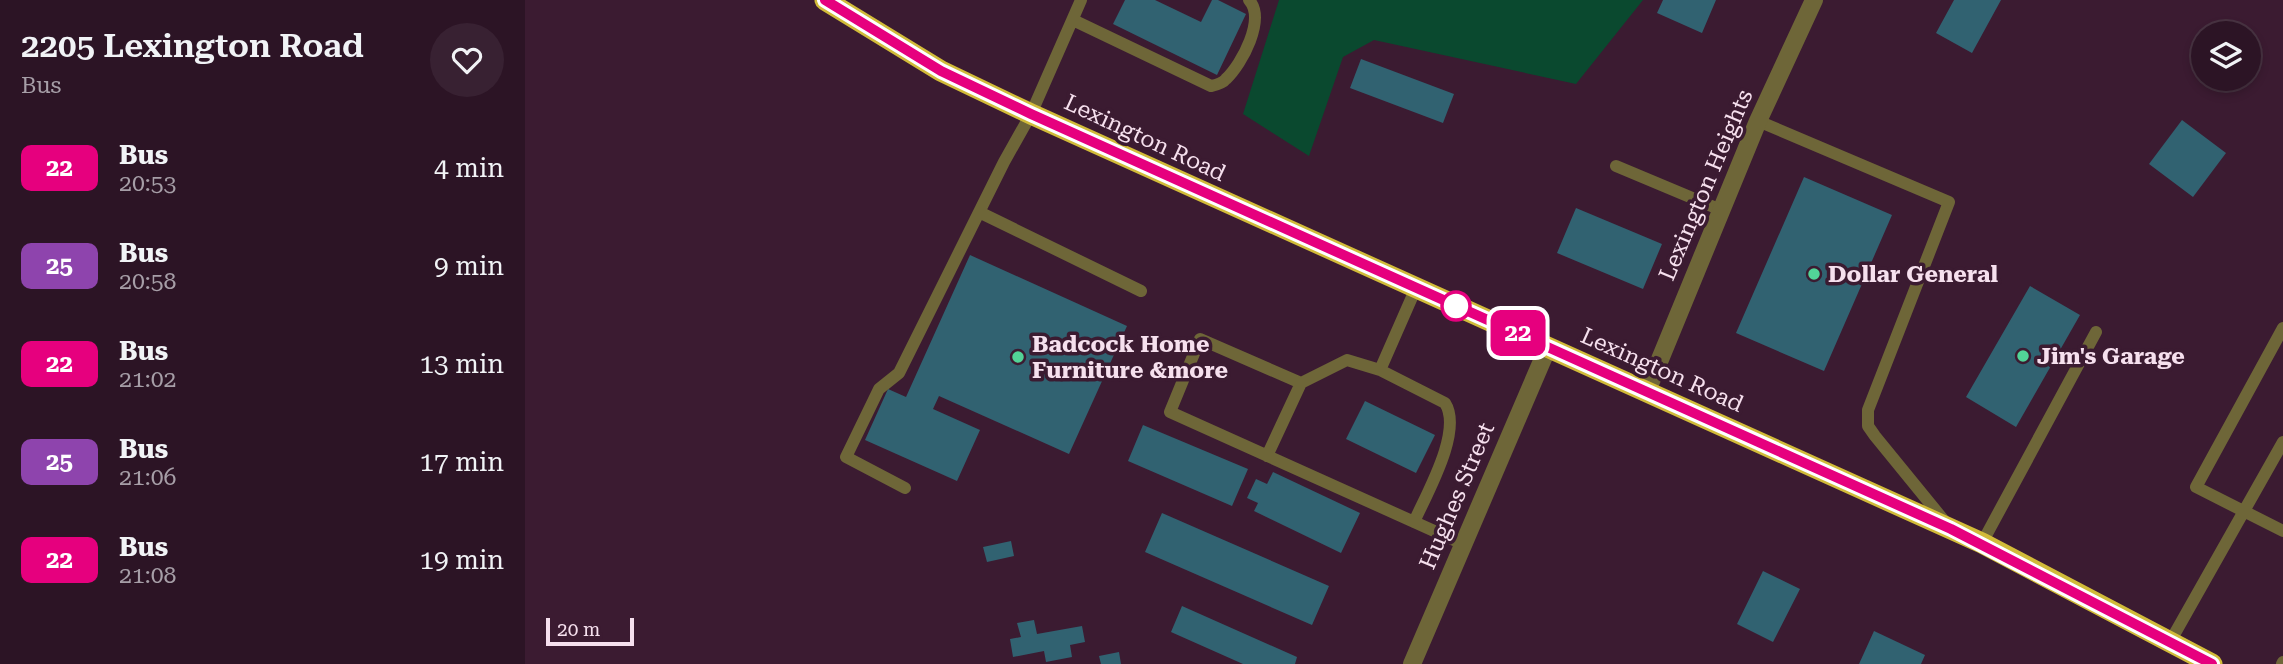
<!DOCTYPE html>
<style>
body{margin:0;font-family:"Roboto Serif",serif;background:#382132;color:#f1f3f6;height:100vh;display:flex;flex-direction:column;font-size:26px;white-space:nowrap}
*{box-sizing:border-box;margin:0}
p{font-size:23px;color:#a69ea7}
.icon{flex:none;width:38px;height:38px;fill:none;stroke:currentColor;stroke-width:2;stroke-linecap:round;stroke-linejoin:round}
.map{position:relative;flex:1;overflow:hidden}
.panel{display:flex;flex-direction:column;background:#2c1425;width:525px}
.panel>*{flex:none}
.badge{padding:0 14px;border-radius:10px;font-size:24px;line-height:46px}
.buttons{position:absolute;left:1666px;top:21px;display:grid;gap:14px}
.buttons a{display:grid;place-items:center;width:70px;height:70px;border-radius:50%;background:#2c1425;box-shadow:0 4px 10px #0003,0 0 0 2px #483342;font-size:35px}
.scale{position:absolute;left:21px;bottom:18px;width:88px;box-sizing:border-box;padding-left:7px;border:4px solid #f6e0ee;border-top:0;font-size:19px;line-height:24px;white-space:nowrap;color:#f6e0ee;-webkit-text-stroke:5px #3b1b31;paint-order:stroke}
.map>.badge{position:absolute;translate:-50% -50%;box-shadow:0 0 0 4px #fff}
.round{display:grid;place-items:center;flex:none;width:74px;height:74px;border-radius:37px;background:#382132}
.overview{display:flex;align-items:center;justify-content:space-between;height:119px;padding:0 21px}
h1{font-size:33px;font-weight:600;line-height:52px}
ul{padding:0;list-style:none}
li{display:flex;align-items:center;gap:21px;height:98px;padding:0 21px}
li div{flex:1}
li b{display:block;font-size:26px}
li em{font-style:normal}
li .badge{min-width:77px;font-weight:700;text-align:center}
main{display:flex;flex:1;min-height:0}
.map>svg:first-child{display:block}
.green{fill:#0a492f}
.building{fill:#316271}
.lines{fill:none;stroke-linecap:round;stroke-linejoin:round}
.lane{stroke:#6e6638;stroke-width:12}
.street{stroke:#6e6638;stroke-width:18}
.highway{stroke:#d1bb39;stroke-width:21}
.line-casing{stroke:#fff;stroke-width:16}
.line{stroke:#e6007e;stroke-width:10}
.poi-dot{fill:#52d397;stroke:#3b1b31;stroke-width:2.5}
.stop-dot{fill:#fff;stroke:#e6007e;stroke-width:3.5}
.labels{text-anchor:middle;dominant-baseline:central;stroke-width:7;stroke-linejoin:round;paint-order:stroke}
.street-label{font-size:23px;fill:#f6e0ee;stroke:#3b1b31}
.poi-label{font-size:23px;font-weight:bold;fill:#f6e0ee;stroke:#3b1b31;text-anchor:start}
</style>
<main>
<section class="panel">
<div class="overview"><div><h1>2205 Lexington Road</h1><p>Bus</p></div><a class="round"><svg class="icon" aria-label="heart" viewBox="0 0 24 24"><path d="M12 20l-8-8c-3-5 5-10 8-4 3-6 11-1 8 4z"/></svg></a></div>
<ul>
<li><span class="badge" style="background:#e6007e;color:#fff">22</span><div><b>Bus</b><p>20:53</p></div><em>4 min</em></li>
<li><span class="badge" style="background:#8e44ad;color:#fff">25</span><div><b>Bus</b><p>20:58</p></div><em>9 min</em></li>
<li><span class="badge" style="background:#e6007e;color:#fff">22</span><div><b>Bus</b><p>21:02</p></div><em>13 min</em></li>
<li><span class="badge" style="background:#8e44ad;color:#fff">25</span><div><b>Bus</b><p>21:06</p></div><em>17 min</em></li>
<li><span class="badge" style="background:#e6007e;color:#fff">22</span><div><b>Bus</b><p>21:08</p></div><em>19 min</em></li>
</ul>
</section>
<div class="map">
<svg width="1758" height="664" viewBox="0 0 1758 664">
<rect width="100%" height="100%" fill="#3b1b31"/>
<!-- green -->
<path class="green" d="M 754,0 L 1118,0 L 1051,84 L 849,40 L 818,57 L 784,156 L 718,114 Z"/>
<!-- building -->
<path class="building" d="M 600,0 L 630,0 L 676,22 L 687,0 L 693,0 L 721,14 L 692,75 L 588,24 Z
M 1138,0 L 1191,0 L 1177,33 L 1132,13 Z
M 1429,0 L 1476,0 L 1447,53 L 1411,33 Z
M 836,59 L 929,94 L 918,123 L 825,88 Z
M 1657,120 L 1701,153 L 1668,197 L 1624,164 Z
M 1279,177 L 1367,215 L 1299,371 L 1211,333 Z
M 1051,208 L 1137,244 L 1118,289 L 1032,253 Z
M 445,255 L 602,326 L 544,454 L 414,396 L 408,409 L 455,430 L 432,481 L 340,440 L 363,389 L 381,397 Z
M 1505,286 L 1555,315 L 1491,427 L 1441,397 Z
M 840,401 L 910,435 L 891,473 L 821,439 Z
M 618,425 L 723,469 L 707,506 L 603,461 Z
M 748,472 L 835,513 L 816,553 L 729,511 L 733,503 L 722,498 L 731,479 L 742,484 Z
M 637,513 L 804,586 L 787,625 L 620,552 Z
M 486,541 L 489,556 L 462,562 L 458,547 Z
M 1238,571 L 1275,589 L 1248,642 L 1212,624 Z
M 657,606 L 772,657 L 770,664 L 718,664 L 646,632 Z
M 509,620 L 512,634 L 557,626 L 560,642 L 545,645 L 547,657 L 521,662 L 519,651 L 488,657 L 485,639 L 496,637 L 492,623 Z
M 1349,631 L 1400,655 L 1396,664 L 1334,664 Z
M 594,652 L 596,664 L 576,664 L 574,656 Z"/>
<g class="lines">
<!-- lane -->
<path class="lane" d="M 548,20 L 686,86 C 691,85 698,83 701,79 C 717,64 741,19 724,0
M 1233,121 L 1424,202 L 1343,410 L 1343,426 L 1350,436 L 1421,523
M 1091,166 L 1196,210
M 456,213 L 616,291
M 1758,328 L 1671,487 L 1758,531
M 855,370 L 920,403 C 938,431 902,493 889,522
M 776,383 L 822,360 L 855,370 L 891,288
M 742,456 L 776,383 L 675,339 L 645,412 L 938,544
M 380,488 L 321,457 L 354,389 L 374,373 L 479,162 L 506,114 L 556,0
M 1457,543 L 1571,332
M 1645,642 L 1758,442
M 1757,664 L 1758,662"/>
<!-- street -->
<path class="street" d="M 1122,391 L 1233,121 L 1289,0
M 887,664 L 1023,347"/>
<!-- highway -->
<path class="highway" d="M 300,0 L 416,71 L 506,114 L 1457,543 L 1687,664"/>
</g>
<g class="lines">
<defs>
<path id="line" d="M 300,0 L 416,71 L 506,114 L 1426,529 L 1687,664"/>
</defs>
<!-- line casing -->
<use href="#line" class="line-casing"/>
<!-- line -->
<use href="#line" class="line"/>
</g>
<!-- markers -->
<g class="poi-dot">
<circle cx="1289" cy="274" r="7"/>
<circle cx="1498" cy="356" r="7"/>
<circle cx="493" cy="357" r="7"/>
</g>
<circle class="stop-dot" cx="931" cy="306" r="14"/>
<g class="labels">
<!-- street labels -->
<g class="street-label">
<text transform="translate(620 138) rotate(25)">Lexington Road</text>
<text transform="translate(1181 185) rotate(-67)">Lexington Heights</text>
<text transform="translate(1137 370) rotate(24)">Lexington Road</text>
<text transform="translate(932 496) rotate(-67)">Hughes Street</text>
</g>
<!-- poi labels -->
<g class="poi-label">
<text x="1303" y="274">Dollar General</text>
<text x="507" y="344">Badcock Home<tspan x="507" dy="26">Furniture &amp;more</tspan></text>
<text x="1512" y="356">Jim's Garage</text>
</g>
</g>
</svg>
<div class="buttons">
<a><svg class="icon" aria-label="layers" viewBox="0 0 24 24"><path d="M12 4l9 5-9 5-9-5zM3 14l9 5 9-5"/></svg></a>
</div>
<div class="scale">20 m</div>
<b class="badge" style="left:993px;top:333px;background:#e6007e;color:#fff">22</b>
</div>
</main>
